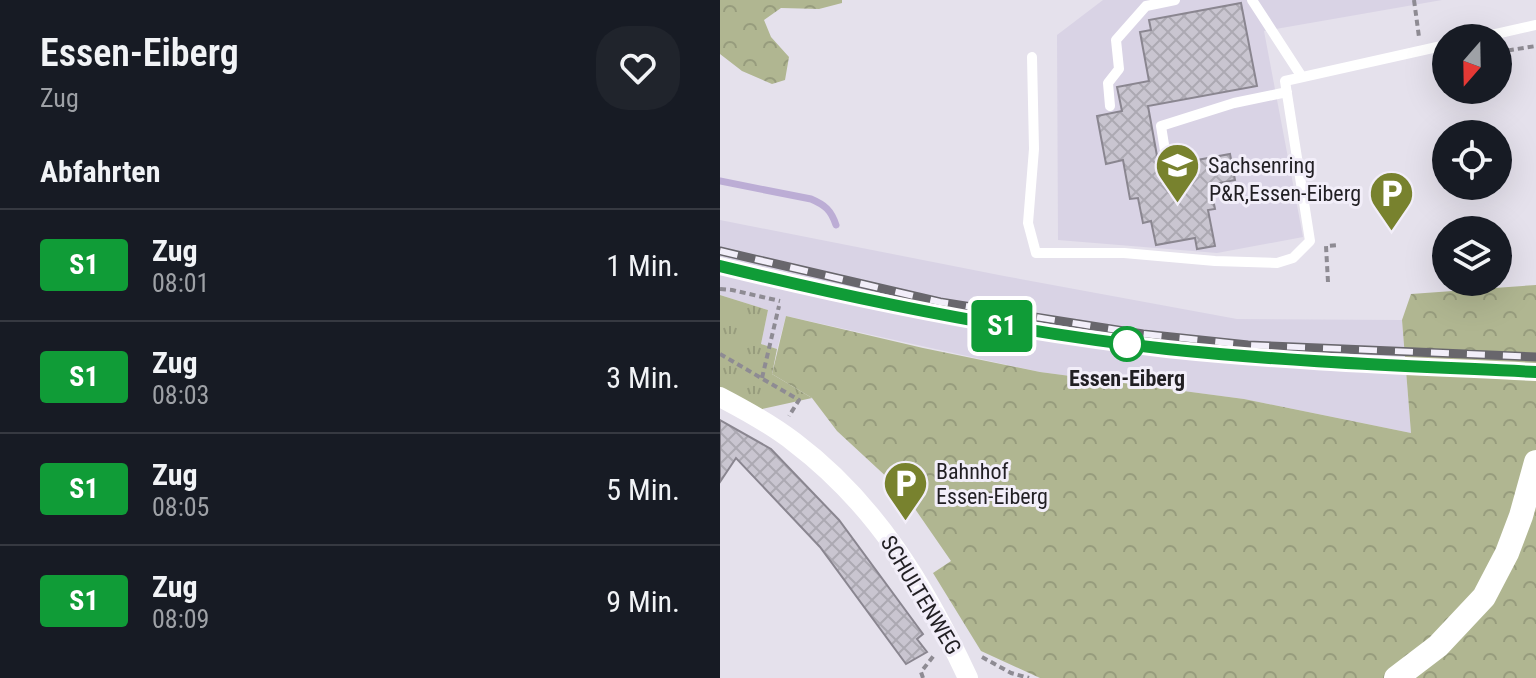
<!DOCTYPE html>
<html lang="de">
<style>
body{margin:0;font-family:"Roboto Condensed",sans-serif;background:#20242c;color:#f1f3f6;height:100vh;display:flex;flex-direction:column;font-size:30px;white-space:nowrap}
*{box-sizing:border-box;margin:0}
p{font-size:26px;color:#9ea1a6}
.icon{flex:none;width:44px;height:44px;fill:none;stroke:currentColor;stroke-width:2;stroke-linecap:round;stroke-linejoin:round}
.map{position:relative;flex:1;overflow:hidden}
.side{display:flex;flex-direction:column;background:#171b24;width:720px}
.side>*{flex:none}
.badge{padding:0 16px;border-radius:6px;font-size:28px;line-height:52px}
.needle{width:52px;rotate:200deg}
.controls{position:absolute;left:712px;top:24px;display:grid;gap:16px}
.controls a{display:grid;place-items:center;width:80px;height:80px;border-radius:50%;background:#171b24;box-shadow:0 8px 32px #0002;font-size:40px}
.map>.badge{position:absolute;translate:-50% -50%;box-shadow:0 0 0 4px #fff}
h2{padding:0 40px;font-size:30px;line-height:72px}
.round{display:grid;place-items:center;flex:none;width:84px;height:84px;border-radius:32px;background:#20242c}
.headline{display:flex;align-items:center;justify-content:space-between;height:136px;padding:0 40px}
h1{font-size:38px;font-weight:600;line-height:60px}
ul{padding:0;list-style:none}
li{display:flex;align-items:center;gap:24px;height:112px;padding:0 40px;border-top:2px solid #363941}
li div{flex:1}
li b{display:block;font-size:30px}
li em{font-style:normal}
li .badge{min-width:88px;font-weight:700;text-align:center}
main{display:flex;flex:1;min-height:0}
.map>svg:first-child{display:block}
.built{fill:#d9d3e5}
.grass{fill:url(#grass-tufts)}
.forest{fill:url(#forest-crowns)}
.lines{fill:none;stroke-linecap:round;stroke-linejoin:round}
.stream{stroke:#bcadd5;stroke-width:7}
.building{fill:url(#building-cross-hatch);stroke:#8a8690;stroke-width:2}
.path{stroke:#8e8b93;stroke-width:4;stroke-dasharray:6 4;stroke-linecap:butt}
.service{stroke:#fff;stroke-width:10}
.minor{stroke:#fff;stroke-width:20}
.tertiary{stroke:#fff;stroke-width:24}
.rail-casing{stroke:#68666c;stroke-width:9}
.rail{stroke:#f2eef9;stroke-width:6;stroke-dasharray:18;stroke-linecap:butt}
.line-casing{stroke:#fff;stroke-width:18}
.line{stroke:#109c37;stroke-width:12}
.stop-dot{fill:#fff;stroke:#109c37;stroke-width:4}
.labels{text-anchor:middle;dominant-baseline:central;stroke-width:6;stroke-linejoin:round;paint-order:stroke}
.poi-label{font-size:22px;fill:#211f23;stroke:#f2eef9;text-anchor:start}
.stop-label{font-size:22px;font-weight:bold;fill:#211f23;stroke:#f2eef9}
.street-label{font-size:22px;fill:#211f23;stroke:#f2eef9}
</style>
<main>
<section class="side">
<div class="headline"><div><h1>Essen-Eiberg</h1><p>Zug</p></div><a class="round"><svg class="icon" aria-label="heart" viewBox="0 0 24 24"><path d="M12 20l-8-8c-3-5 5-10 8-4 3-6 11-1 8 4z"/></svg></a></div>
<h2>Abfahrten</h2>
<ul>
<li><span class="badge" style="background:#109c37;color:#fff">S1</span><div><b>Zug</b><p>08:01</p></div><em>1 Min.</em></li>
<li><span class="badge" style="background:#109c37;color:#fff">S1</span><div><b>Zug</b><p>08:03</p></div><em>3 Min.</em></li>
<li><span class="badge" style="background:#109c37;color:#fff">S1</span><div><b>Zug</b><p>08:05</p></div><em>5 Min.</em></li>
<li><span class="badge" style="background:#109c37;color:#fff">S1</span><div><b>Zug</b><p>08:09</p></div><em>9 Min.</em></li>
</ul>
</section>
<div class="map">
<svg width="816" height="678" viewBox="0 0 816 678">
<defs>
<pattern id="grass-tufts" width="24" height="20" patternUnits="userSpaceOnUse" patternTransform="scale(2)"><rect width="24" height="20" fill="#b0b691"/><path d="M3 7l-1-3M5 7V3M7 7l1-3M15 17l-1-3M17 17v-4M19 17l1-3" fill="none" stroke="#979c7d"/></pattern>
<pattern id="forest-crowns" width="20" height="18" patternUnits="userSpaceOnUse" patternTransform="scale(2)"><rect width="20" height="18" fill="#b0b691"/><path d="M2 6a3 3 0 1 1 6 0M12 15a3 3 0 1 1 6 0" fill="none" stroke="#979c7d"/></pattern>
<pattern id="building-cross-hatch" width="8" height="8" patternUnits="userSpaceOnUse" patternTransform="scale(2)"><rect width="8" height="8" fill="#c9c5d0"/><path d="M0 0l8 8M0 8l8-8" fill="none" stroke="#aca9b2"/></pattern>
</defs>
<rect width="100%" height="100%" fill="#e5e1ec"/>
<!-- built -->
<path class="built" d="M 383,0 L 722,0 L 544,31 L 583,237 L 497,253 L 338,240 L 337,35 Z
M 0,220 L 284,276 L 517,319 L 682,320 L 691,433 L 524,399 L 320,372 L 66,316 L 57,349 L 41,344 L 48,310 L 0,295 Z"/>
<!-- grass -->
<path class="grass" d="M 0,295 L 48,310 L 41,344 L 57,349 L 52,374 L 92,398 L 29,412 L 0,396 Z"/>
<!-- forest -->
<path class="forest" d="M 0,0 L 122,0 L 122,3 L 99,9 L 61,8 L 44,20 L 51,37 L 69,57 L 65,80 L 52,84 L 22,71 L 0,54 Z
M 816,285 L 816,678 L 320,678 L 261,651 L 213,573 L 231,561 L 184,493 L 117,431 L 92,398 L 52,374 L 66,316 L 203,348 L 320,372 L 524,399 L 691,433 L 682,320 L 691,294 Z"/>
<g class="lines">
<!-- stream -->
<path class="stream" d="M 0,181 L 91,199 C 105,205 111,210 116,225"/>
</g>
<!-- building -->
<path class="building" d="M 521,3 L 537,86 L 428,106 L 439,167 L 510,154 L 515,180 L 490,185 L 495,209 L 488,210 L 495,246 L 477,249 L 475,238 L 436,245 L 431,221 L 423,223 L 418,198 L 410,199 L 403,160 L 386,164 L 377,116 L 402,111 L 397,87 L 429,81 L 420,32 L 431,30 L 429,20 Z
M 0,420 L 51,449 L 119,520 L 203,634 L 197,639 L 207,652 L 186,664 L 100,547 L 16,458 L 0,482 Z"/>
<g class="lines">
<!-- path -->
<path class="path" d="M 694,0 L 699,37
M 778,52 L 816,46
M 608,282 L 606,246 L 618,245
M 0,289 L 12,290 L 60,301
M 0,354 L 79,400 L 69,416
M 42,378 L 59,306
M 262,657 L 291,673 L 309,678
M 203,678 L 201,672 L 215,654"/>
<!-- service -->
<path class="service" d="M 532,0 L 582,77
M 758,38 L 816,25
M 312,57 L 314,149 L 308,223 L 316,253 L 404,253 L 495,261 L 557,263 L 573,258 L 590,241 L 565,81 L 726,45
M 390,106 L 388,83 L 399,69 L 396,40 L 426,6 L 455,0
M 446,157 L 441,126 L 514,103 L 567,92"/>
<!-- minor -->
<path class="minor" d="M 0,397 C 25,410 51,424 74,442 C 156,504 205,586 248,678"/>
<!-- tertiary -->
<path class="tertiary" d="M 676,678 L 718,646 L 764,597 L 787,553 L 801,516 L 816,462"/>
<defs>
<path id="rail" d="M 0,251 L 220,302 L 423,334 L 528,345 L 816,357
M 0,266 C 167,307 336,340 507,355 C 610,364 713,367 816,372"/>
</defs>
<!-- rail casing -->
<use href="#rail" class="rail-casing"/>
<!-- rail -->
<use href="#rail" class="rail"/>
</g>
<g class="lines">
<defs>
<path id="line" d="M 0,266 C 147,302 296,332 447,349 C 570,362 693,366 816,372"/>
</defs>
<!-- line casing -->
<use href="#line" class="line-casing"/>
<!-- line -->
<use href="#line" class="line"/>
</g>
<!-- icons -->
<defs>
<symbol id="school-pin" viewBox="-11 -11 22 30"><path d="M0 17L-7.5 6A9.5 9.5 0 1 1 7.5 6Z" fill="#78822e" stroke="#f2eef9"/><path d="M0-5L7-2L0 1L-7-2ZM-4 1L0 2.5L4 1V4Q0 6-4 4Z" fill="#fff"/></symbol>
<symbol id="parking-pin" viewBox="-11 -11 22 30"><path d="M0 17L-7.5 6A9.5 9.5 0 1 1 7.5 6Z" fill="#78822e" stroke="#f2eef9"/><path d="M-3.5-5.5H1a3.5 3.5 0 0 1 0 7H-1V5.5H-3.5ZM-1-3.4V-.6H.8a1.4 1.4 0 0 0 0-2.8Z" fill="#fff"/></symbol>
</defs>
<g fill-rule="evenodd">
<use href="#school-pin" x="432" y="140" width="51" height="69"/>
<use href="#parking-pin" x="646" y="168" width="51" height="69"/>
<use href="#parking-pin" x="160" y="458" width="51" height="69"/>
</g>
<!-- markers -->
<circle class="stop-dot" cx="407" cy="344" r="16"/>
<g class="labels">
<!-- poi labels -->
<g class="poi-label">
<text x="488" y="165">Sachsenring</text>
<text x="641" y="193" text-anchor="end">P&amp;R,Essen-Eiberg</text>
<text x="216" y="471">Bahnhof<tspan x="216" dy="25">Essen-Eiberg</tspan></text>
</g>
<!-- stop labels -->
<g class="stop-label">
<text x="407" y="378">Essen-Eiberg</text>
</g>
<!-- street labels -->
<g class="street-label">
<text transform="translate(201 595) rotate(59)">SCHULTENWEG</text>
</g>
</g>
</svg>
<div class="controls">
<a><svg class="needle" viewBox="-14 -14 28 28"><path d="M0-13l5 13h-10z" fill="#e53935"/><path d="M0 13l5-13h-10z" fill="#9ea1a6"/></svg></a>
<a><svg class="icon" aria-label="locate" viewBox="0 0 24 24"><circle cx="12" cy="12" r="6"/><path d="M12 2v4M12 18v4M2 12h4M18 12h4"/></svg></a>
<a><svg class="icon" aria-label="layers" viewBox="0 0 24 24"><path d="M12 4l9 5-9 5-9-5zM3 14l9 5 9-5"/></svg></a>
</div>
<b class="badge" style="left:282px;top:326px;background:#109c37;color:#fff">S1</b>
</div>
</main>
